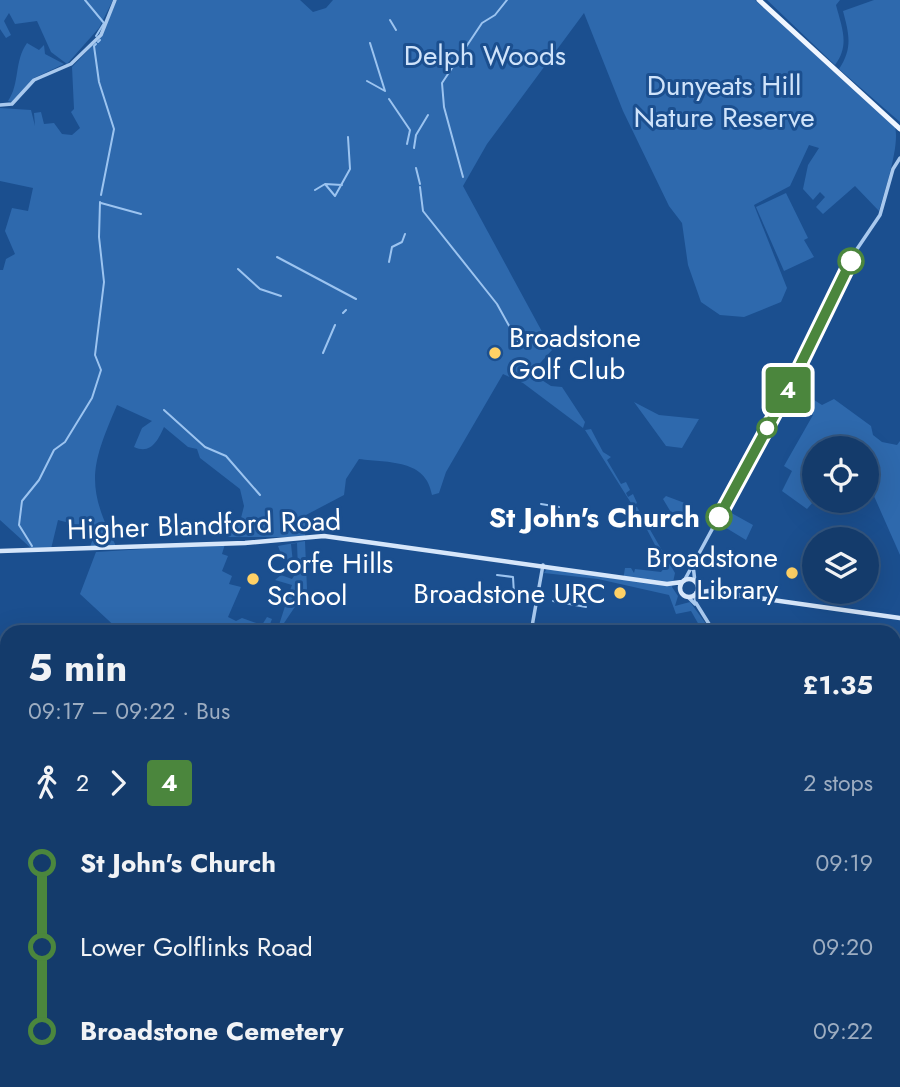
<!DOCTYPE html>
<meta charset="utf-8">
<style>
body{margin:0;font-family:Jost,sans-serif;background:#214673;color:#f1f3f6;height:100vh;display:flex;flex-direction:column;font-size:26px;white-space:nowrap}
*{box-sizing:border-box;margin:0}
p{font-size:23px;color:#9dadc1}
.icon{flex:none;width:38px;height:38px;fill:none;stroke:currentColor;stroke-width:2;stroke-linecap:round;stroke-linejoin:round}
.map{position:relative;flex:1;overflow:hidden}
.side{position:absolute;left:0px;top:625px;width:901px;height:464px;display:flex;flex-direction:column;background:#143b6b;border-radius:21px 21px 0 0;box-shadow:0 7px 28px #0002,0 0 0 2px #33557e}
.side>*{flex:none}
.badge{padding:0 14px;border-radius:5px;font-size:24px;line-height:46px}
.fabs{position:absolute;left:802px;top:436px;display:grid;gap:14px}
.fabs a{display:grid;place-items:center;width:77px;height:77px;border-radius:50%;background:#143b6b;box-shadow:0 7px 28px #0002,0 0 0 2px #33557e;font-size:35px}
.map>.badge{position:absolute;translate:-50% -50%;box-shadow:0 0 0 4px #fff}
.legs{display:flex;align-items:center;gap:10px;height:77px;padding:0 28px;font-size:23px}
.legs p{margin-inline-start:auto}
.overview{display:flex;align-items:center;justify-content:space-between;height:119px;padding:0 28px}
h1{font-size:38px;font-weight:700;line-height:52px}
ul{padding:0 28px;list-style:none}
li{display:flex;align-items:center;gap:24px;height:84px;font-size:26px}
li i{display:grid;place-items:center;width:10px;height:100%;margin:0 9px;background:currentColor}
li i::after{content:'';width:18px;height:18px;margin:-9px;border:5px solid;border-radius:50%;background:#143b6b}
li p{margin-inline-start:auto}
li:first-child i{background:linear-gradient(#0000 50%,currentColor 0)}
li:last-child i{background:linear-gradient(currentColor 50%,#0000 0)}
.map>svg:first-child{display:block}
.green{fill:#2e69ad}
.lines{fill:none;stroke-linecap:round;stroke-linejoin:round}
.stream{stroke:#9cc4f0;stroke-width:2}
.tertiary{stroke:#a9c9ee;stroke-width:3.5}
.secondary{stroke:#d6e6fa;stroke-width:4.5}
.primary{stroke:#f0f6ff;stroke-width:5}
.line-1-casing{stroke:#fff;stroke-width:16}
.line-1{stroke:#4b863d;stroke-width:10}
.stop-1-dot{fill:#fff;stroke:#4b863d;stroke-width:3.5}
.poi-dot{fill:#ffd166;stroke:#1b4f8f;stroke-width:2.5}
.labels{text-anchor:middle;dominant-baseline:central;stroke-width:6;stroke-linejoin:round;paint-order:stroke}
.park-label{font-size:28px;fill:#cfe3fa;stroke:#1b4f8f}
.poi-label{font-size:28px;fill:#fff;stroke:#1b4f8f;text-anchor:start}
.stop-label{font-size:28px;font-weight:bold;fill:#fff;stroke:#1b4f8f;text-anchor:end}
.street-label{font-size:28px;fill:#fff;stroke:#1b4f8f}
</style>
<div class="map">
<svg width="900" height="1087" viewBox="0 0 900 1087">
<rect width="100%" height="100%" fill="#1b4f8f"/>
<!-- green -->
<path class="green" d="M 0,0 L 113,0 L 99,28 L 67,64 L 51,52 L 37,21 L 15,24 L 9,13 L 4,21 L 11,35 L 6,38 L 0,29 Z
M 117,0 L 300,0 L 313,12 L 326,8 L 333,0 L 755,0 L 895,127 C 900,145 885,190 879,211 L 855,186 L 823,214 L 816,207 L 825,197 L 820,192 L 813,200 L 803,189 L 808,165 L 819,148 L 809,145 L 790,186 L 754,205 L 787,288 L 781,302 L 744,317 L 720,315 L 701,302 L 688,265 L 682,223 L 669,206 L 623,111 L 584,13 L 487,144 L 463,186 L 552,350 L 531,373 L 551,386 L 562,387 L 585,422 L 583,428 L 523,383 L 503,374 L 446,472 L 439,493 L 432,495 C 426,459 389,463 359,459 L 346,479 L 344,495 L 306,515 L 305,537 L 228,537 L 240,522 L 244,506 L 240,489 L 200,458 L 197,449 L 188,447 L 164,427 C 158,440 151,455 134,447 L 142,428 L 152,421 L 117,405 C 91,466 85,485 116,546 L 90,547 L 96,530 L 58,520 L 51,549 L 33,550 L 0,520 L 0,270 L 3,270 L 6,259 L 15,254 L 5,231 L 12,208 L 28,211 L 33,188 L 0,181 L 0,108 L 31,110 L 35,126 L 34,113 L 41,112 L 44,124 L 54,123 L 62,134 L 72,135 L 80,128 L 71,112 L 74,109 L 72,67 L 101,37 Z
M 767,0 L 840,0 L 836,5 C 842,28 850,45 835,65 Z
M 874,0 L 900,0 L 900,122 L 839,69 C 853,48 849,34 843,11 Z
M 27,43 L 39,50 L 44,45 L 45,54 L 64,64 L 34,78 L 12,102 L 8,101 C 20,84 14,61 27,43 Z
M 786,193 L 808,238 L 804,240 L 814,257 L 784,271 L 756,207 Z
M 811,398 L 822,405 L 834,399 L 871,426 L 873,435 L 882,442 L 897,445 L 900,441 L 900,555 L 866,478 L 866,448 L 814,448 L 814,501 L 807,509 L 782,491 L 792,471 L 784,466 L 813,415 L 803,408 Z
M 634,402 L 659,415 L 699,419 L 682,448 L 666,446 Z
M 591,429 L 603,452 L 611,457 L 607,460 L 621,484 L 626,482 L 630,490 L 626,493 L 628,497 L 633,494 L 637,503 L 633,506 L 637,507 L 675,573 L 672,587 L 678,596 L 675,606 L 690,602 L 712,632 L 703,632 L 691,611 L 676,614 L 669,595 L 598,579 L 544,573 L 548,567 L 623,580 L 625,568 L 631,568 L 634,573 L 635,569 L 661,572 L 666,566 L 643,522 L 585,430 Z
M 666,496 L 690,505 L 685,520 L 694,527 L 678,524 L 663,499 Z
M 726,510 L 753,525 L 746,540 L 718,523 Z
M 305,541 L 307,589 L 282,626 L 279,625 L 287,600 L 281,598 L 287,598 L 292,585 L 275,580 L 281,575 L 292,579 L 298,570 L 297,543 L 291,544 L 293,563 L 283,559 L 278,546 Z
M 225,544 L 222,554 L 228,556 L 222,571 L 232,576 L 229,584 L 241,587 L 228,617 L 236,621 L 242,618 L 262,625 L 267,617 L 272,619 L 267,632 L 121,632 L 80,594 L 96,552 Z"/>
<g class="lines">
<!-- stream -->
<path class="stream" d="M 85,0 L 104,23 L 96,36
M 390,20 L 396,30
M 98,42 L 100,40
M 370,43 L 385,91
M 96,44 L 94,46 L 99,82 L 114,129 L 101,195
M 367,81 L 385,91
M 389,99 L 410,130 L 407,144
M 414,148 L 416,135 L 428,115
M 416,168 L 420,184
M 463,177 L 444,107 L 442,83 L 482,23 L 495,15 L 507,0
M 325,184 L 335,196 L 350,169 L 348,137
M 420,187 L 423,211 L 497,304 L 518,342
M 315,190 L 325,184 L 342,185
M 101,203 L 141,214
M 277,257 L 356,299
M 389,262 L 392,247 L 402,242 L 405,234
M 238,269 L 260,289 L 281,296
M 343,313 L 346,310
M 323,353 L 335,325
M 164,410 L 205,447 L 226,456 L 260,495
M 541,504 L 559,507
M 32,546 L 19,525 L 22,501 L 39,480 L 54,450 L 65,442 L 92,398 L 101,370 L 95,355 L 104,282 L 99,237 L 100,202
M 497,575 L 513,577 L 514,594
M 553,601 L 586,607
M 84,630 L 84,632"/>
<!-- tertiary -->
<path class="tertiary" d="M 0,105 L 12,104 L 34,80 L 71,64 L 101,35 L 115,0
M 693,565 L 695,582
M 684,581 L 790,386 L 857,249 L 880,215 L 893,169 L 900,158
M 695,595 L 696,603 L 714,632
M 688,597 L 695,604
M 531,632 L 543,565
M 0,801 L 7,807
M 894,979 L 900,991
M 137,1082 L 140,1087
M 248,1087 L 255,1082"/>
<!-- secondary -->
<path class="secondary" d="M 0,551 L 245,543 L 324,536 L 667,584 L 682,582
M680 588a9 9 0 1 1 18 0a9 9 0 1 1-18 0Z
M 696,593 L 708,591 L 900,618"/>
<!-- primary -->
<path class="primary" d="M 759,0 L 900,129"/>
</g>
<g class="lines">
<defs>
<path id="line-1" d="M 719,517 L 790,386 L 851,261"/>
</defs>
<!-- line-1 casing -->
<use href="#line-1" class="line-1-casing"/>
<!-- line-1 -->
<use href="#line-1" class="line-1"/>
</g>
<!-- markers -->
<g class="stop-1-dot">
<circle cx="851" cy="261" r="12"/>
<circle cx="767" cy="428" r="9"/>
<circle cx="719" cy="517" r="12"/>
</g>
<g class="poi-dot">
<circle cx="495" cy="353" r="7"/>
<circle cx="792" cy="573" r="7"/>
<circle cx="253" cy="579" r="7"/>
<circle cx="620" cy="593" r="7"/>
</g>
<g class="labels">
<!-- park labels -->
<g class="park-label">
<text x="485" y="55">Delph Woods</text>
<text x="724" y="85">Dunyeats Hill<tspan x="724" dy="32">Nature Reserve</tspan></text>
</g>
<!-- poi labels -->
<g class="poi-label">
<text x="509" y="337">Broadstone<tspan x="509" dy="32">Golf Club</tspan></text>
<text x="778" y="557" text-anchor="end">Broadstone<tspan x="778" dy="32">Library</tspan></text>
<text x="267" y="563">Corfe Hills<tspan x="267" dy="32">School</tspan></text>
<text x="606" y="593" text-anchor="end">Broadstone URC</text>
</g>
<!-- stop labels -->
<g class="stop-label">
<text x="700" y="517">St John's Church</text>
</g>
<!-- street labels -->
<g class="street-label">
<text transform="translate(204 525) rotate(-2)">Higher Blandford Road</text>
</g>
</g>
</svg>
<div class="fabs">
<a><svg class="icon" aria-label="locate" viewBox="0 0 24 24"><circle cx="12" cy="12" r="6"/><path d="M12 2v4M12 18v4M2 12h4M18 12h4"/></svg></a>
<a><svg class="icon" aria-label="layers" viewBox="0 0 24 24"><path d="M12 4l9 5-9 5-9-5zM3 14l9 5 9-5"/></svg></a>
</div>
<b class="badge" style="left:788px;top:390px;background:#4b863d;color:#fff">4</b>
<section class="side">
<div class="overview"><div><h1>5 min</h1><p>09:17 – 09:22 · Bus</p></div><b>£1.35</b></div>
<div class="legs"><svg class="icon" aria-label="walk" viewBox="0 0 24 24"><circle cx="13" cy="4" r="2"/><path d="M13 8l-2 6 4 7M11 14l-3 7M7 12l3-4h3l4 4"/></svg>2<svg class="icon" aria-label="forward" viewBox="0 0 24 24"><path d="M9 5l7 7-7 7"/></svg><b class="badge" style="background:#4b863d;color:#fff">4</b><p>2 stops</p></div>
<ul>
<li><i style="color:#4b863d"></i><b>St John's Church</b><p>09:19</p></li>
<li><i style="color:#4b863d"></i><span>Lower Golflinks Road</span><p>09:20</p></li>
<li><i style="color:#4b863d"></i><b>Broadstone Cemetery</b><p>09:22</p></li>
</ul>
</section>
</div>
